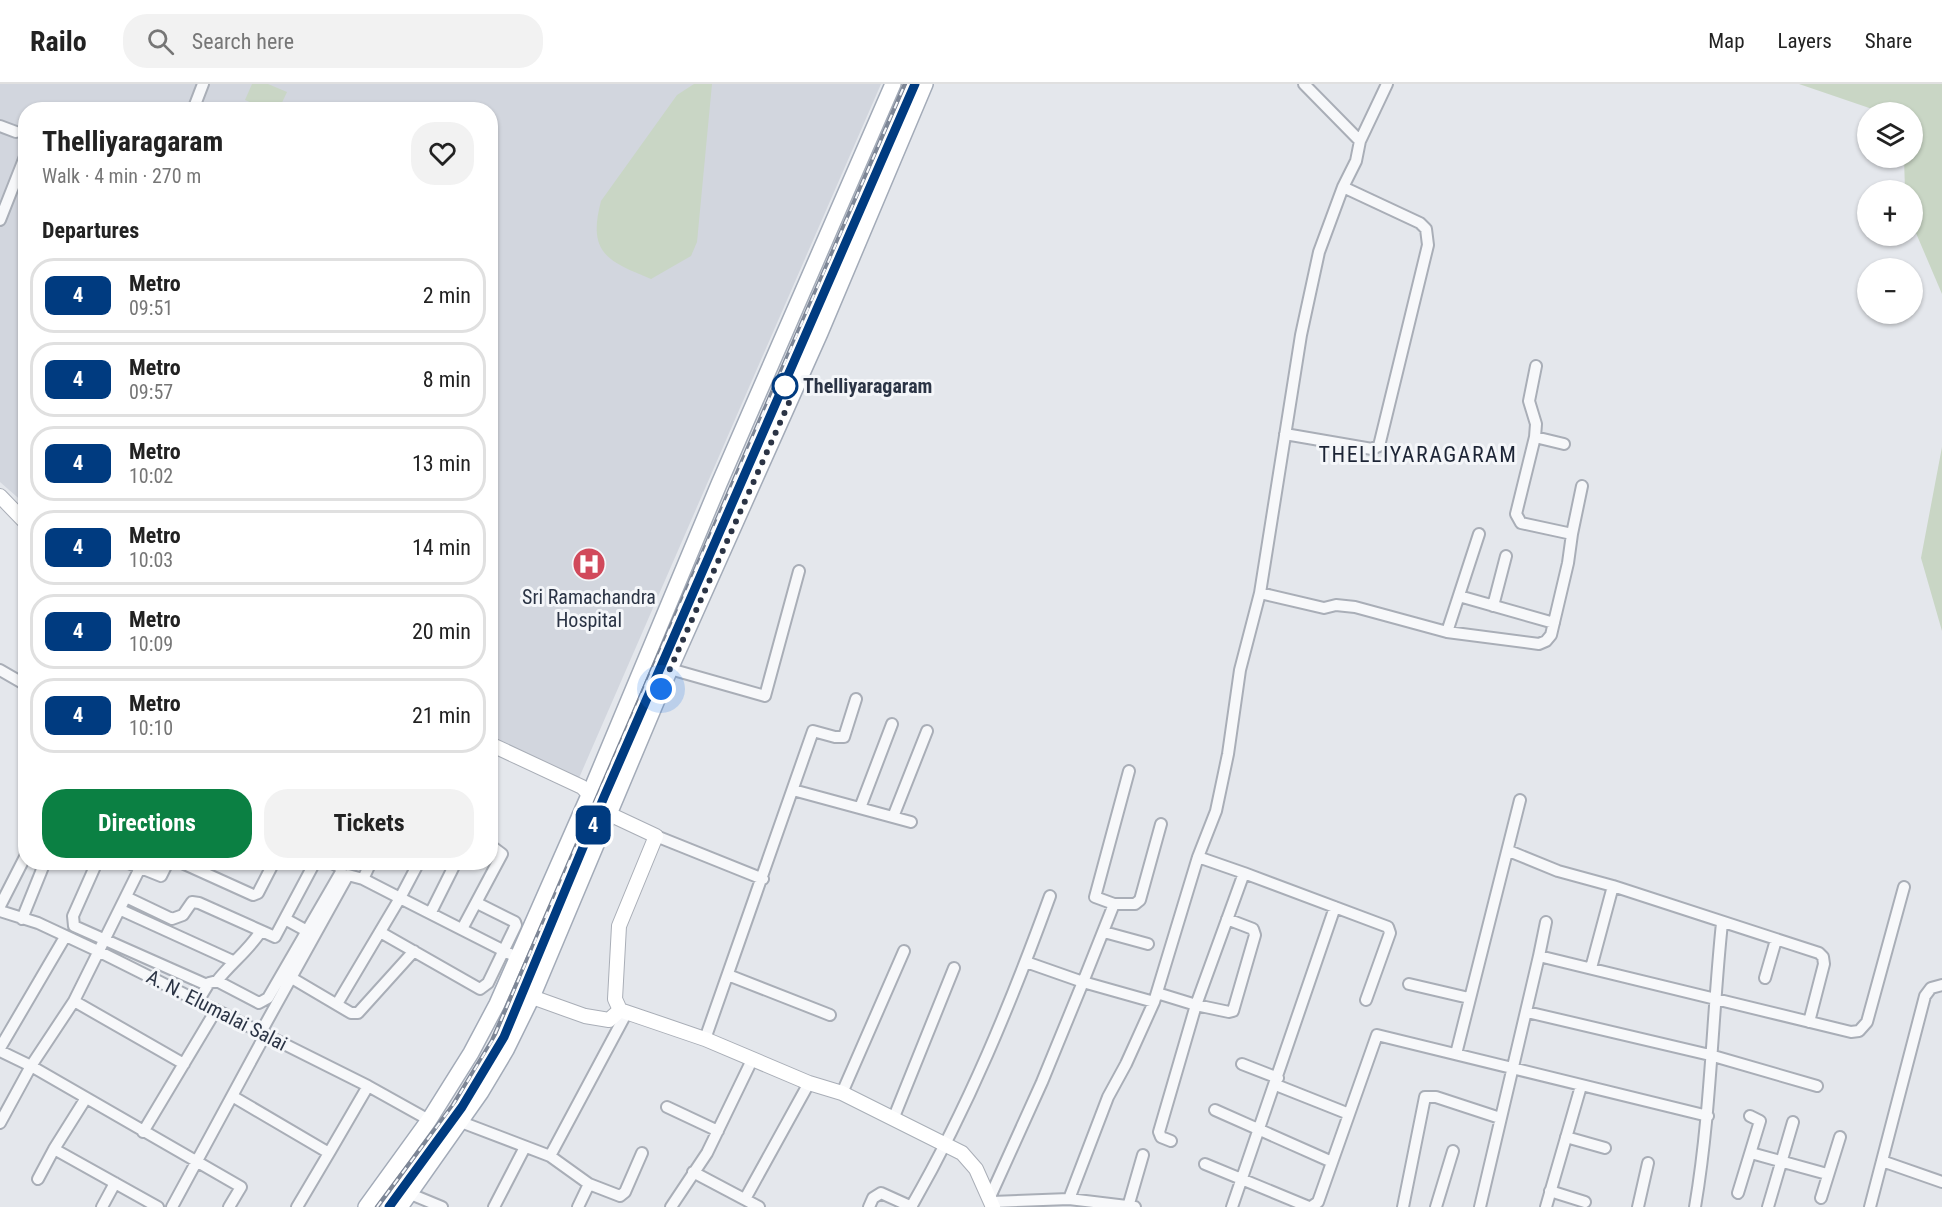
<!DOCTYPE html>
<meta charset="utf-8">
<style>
body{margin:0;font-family:"Roboto Condensed",sans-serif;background:#f2f2f2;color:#222;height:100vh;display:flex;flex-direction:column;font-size:22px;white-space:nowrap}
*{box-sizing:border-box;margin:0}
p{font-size:20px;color:#767676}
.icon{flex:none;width:33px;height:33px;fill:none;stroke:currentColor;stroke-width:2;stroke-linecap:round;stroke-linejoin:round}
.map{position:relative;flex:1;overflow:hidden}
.drawer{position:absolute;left:18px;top:18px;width:480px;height:768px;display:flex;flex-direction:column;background:#fff;border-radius:24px;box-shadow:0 2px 4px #0004}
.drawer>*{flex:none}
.badge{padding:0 12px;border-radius:9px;font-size:21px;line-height:39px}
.controls{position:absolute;left:1857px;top:18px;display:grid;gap:12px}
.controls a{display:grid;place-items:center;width:66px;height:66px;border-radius:50%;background:#fff;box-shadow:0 2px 4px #0004;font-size:30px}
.you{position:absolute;width:30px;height:30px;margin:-15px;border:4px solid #fff;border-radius:50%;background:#1a73e8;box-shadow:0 0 0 9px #1a73e833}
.map>.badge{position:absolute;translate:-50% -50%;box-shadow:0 0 0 3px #fff}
h2{padding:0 24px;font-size:22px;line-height:54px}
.round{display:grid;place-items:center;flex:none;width:63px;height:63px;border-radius:24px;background:#f2f2f2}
.head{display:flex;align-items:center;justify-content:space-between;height:102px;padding:0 24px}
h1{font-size:28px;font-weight:700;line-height:45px}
.button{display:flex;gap:12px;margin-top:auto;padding:12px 24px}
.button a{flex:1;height:69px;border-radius:24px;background:#0b8043;color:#fff;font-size:24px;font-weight:700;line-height:69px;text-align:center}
.button a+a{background:#f2f2f2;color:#222}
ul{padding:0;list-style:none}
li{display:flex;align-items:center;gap:18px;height:75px;margin:0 12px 9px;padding:0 12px;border:3px solid #e0e0e0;border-radius:24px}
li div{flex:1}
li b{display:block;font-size:22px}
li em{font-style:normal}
li .badge{min-width:66px;font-weight:700;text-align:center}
header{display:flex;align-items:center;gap:36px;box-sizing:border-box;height:84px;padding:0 30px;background:#fff;border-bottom:2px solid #e0e0e0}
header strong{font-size:28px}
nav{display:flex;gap:33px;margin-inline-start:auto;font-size:21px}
.search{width:420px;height:54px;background:#f2f2f2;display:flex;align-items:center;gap:15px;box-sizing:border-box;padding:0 21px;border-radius:24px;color:#767676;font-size:22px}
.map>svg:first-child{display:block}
.built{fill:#d2d6de}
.green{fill:#c9d6c5}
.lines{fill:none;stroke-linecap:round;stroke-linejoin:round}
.street-casing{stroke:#a9aeb7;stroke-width:14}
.secondary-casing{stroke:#a9aeb7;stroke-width:16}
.primary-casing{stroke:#a3abb8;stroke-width:18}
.street{stroke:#f7f8fa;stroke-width:10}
.secondary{stroke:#fff;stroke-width:14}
.primary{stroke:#fff;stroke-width:15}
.rail-casing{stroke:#7d8696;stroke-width:4.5}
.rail{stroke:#f4f6f9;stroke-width:2;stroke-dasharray:7;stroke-linecap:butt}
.line-casing{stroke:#fff;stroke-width:14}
.line{stroke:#003b80;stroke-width:9}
.walk{stroke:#2b3445;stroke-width:6;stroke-dasharray:0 10.8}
.stop-dot{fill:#fff;stroke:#003b80;stroke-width:3}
.labels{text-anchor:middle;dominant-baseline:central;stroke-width:6;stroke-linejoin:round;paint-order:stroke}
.stop-label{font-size:20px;font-weight:bold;fill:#2b3445;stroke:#f4f6f9;text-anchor:start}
.poi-label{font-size:20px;fill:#2b3445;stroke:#f4f6f9}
.street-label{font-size:20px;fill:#2b3445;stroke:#f4f6f9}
.quarter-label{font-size:22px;letter-spacing:1.5px;fill:#1d2536;stroke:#f4f6f9}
</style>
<header>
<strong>Railo</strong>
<div class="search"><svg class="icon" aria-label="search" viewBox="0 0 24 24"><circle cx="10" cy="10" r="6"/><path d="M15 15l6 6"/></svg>Search here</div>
<nav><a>Map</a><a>Layers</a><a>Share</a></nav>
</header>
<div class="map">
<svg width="1942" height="1123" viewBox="0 0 1942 1123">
<rect width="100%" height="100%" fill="#e4e7ec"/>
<!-- built -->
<path class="built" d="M 0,0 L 881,0 L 579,694 L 491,655 L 490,26 L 26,26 L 25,420 L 0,398 Z"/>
<!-- green -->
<path class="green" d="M 252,0 L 268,0 L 287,8 L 279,25 L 266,25 L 245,16 Z
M 694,0 L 712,0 L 697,158 L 691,172 L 651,195 C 608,177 587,170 601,117 L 677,11 Z
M 1799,0 L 1942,0 L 1942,210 L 1913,142 L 1912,106 L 1905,106 L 1904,74 L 1912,74 L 1912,28 L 1881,28 Z
M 1942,363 L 1942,547 L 1921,474 Z"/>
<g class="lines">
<defs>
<path id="street" d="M 1304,0 L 1360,57
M 193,26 L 203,0
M 0,42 L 16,48
M 0,136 L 26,70
M 1285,350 L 1372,365 L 1379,362 L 1428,161 L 1426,145 L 1420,139 L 1343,103
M 1535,353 L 1564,360
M 1572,450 L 1582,402
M 1260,509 L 1324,524 L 1336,521 L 1355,523 L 1447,548 L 1539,560 L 1546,557 L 1551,551 L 1568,479 L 1572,450 L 1521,439 L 1516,430 L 1535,353 L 1536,340 L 1529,317 L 1536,282
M 1459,512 L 1554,539
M 1493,522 L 1506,472
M 1447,548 L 1479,450
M 670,585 L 765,612 L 799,487
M 0,586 L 26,601
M 793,706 L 911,738
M 860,724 L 892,640
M 893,733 L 927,647
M 656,752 L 763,795
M 1509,767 L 1558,787 L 1613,802 L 1591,884
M 1198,773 L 1244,789
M 97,778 L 73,832 L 74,842 L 207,901
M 126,778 L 161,792 L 168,778
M 180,778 L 253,811 L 258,809 L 274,778
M 363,795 L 400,814 L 419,778
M 1613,802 L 1819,869 L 1823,873 L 1824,880 L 1809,938
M 126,813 L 172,835 L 183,831 L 192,818 L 199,819 L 275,853 L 315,778
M 1114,820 L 1135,820 L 1140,816 L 1161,740
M 0,822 L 26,771
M 121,826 L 233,877
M 0,827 L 38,839 L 100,868 L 368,1002 L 429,1036
M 431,828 L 456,778
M 22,835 L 45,778
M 285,835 L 307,847
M 462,845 L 502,770 L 490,761
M 380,848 L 480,905 L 488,899 L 516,841 L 515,838 L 477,819
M 1104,848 L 1148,860
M 1539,872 L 1546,838
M 1026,878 L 1083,898 L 1114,820 L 1095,813 L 1129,687
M 728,891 L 830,931
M 290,893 L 351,929 L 358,929 L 414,867
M 1765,894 L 1776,856
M 217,897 L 259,919 L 268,914 L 341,788 L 340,783 L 330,778
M 1409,900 L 1469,914
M 1157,909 L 1196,921 L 1244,789 L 1388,843 L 1390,849 L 1366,916
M 74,917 L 184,980
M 198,917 L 209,899 L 217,897 C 231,879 248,867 261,847
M 337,920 L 400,814 L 518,874
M 1527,928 L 1710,971 L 1817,1002
M 261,948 L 348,791 L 363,795 L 371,778
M 705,955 L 813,647 L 835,653 L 844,653 L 856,615
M 0,964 L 65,853
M 0,967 L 31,982 L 241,1103 L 229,1123
M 1456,970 L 1520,716
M 1242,980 L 1278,994
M 1276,1001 L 1349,1030
M 842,1009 L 904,867
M 232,1012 L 329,1069 L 368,1002
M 86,1014 L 54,1065 L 158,1123
M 667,1023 L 718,1047
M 1215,1026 L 1332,1078
M 894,1033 L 954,884
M 461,1038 L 550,1072 L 589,1100 L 620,1112 L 625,1108 L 642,1069
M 0,1039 L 31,982 L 74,917 L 140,784
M 143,1048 L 216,926
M 1566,1053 L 1605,1064
M 1171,1057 L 1161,1053 L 1159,1048 L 1196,921 L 1229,928 L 1233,927 L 1255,851 L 1253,845 L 1227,835
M 1751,1069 L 1827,1090
M 550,1072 L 627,928
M 1882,1077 L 1942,1098
M 1205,1080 L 1309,1123
M 693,1088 L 759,1123
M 38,1095 L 54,1065
M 384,1099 L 442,1123
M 1550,1107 L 1585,1118
M 1738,1109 L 1760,1037 L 1750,1032
M 990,1113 L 1042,998 L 1083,898 L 1154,918
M 1821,1114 L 1840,1053
M 745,1115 L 809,999
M 1069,1115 L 1108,1013 L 1126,980 L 1154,918 L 1198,773 L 1216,727 L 1228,670 L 1240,586 L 1260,509 L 1301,251 L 1319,168 L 1343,103 L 1356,77 L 1360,57 L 1387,0
M 992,1118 L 1069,1115 L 1135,1123
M 102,1123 L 115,1099
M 172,1123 L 265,951
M 297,1123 L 329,1069
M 494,1123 L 525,1063
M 578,1123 L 589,1100
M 671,1123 L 707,1069 L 752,976
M 869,1123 L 873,1114 L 881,1109 L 912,1123
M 911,1123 C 968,1024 1011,919 1050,812
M 1128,1123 L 1143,1071
M 1232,1123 L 1335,823
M 1311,1123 L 1318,1118 L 1377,951 L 1708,1032
M 1403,1123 L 1425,1013 L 1436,1013 L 1500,1034
M 1436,1123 L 1453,1067
M 1480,1123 L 1539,872 L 1851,948 L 1859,947 L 1867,938 L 1904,803
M 1546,1123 L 1581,1002
M 1638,1123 L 1648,1079
M 1695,1123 C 1711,1029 1712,934 1722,839
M 1768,1123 L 1793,1038
M 1870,1123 L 1925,912 L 1931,904 L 1942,901"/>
<path id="secondary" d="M 0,412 L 26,439
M 490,660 L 582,703 L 607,729 L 656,752 L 619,842 L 615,915 L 620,926
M 532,913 L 585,932 L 609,936 L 620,926
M 620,926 L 705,955 L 809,999 L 842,1009 L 962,1069 L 976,1085 L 993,1123"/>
<path id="primary" d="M 366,1123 L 429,1036 L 471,969 L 497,920 L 590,709 L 719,400 L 893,0
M 400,1123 L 481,1008 L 506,966 L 532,913 L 670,585 L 820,249 L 925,0"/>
</defs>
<!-- street casing -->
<use href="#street" class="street-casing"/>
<!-- secondary casing -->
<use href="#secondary" class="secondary-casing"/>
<!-- primary casing -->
<use href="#primary" class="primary-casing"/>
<!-- street -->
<use href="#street" class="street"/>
<!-- secondary -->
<use href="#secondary" class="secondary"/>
<!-- primary -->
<use href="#primary" class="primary"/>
<defs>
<path id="rail" d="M 690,517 L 915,0
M 502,955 L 533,887
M 377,1123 L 453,1021 L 492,957 L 905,0
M 390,1123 L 439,1054"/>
</defs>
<!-- rail casing -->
<use href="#rail" class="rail-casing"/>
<!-- rail -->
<use href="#rail" class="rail"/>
</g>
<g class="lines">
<defs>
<path id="line" d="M 389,1123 L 462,1023 L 504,953 L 604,713 L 915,0"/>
</defs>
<!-- line casing -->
<use href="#line" class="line-casing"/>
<!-- line -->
<use href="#line" class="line"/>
<!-- walk -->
<path class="walk" d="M 661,605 L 792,312 L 785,302"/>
</g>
<!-- icons -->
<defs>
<symbol id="hospital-disc" viewBox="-11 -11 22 22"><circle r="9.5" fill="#d1495b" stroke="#f4f6f9"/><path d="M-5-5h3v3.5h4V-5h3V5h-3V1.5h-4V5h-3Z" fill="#fff"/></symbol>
</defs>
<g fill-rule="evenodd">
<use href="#hospital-disc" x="570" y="461" width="38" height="38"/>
</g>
<!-- markers -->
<circle class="stop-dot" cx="785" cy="302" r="12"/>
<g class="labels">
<!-- stop labels -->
<g class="stop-label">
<text x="803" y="302">Thelliyaragaram</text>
</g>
<!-- poi labels -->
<g class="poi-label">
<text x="589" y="513">Sri Ramachandra<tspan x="589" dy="23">Hospital</tspan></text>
</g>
<!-- street labels -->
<g class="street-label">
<text transform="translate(217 926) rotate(27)">A. N. Elumalai Salai</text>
</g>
<!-- quarter labels -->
<g class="quarter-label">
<text x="1418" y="370">THELLIYARAGARAM</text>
</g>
</g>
</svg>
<div class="controls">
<a><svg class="icon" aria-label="layers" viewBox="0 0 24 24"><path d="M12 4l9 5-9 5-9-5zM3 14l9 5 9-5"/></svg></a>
<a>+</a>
<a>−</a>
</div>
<div class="you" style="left:661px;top:605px"></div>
<b class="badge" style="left:593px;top:741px;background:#003b80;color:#fff">4</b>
<section class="drawer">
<div class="head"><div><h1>Thelliyaragaram</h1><p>Walk · 4 min · 270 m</p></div><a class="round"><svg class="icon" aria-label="heart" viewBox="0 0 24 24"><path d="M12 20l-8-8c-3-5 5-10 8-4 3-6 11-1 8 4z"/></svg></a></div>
<h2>Departures</h2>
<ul>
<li><span class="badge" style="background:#003b80;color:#fff">4</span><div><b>Metro</b><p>09:51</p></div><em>2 min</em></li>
<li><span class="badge" style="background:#003b80;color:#fff">4</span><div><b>Metro</b><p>09:57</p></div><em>8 min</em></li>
<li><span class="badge" style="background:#003b80;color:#fff">4</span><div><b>Metro</b><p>10:02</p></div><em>13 min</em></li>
<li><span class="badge" style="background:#003b80;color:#fff">4</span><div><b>Metro</b><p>10:03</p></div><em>14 min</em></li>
<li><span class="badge" style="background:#003b80;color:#fff">4</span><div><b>Metro</b><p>10:09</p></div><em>20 min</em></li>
<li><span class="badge" style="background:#003b80;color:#fff">4</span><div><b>Metro</b><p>10:10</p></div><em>21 min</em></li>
</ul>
<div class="button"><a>Directions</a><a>Tickets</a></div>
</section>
</div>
